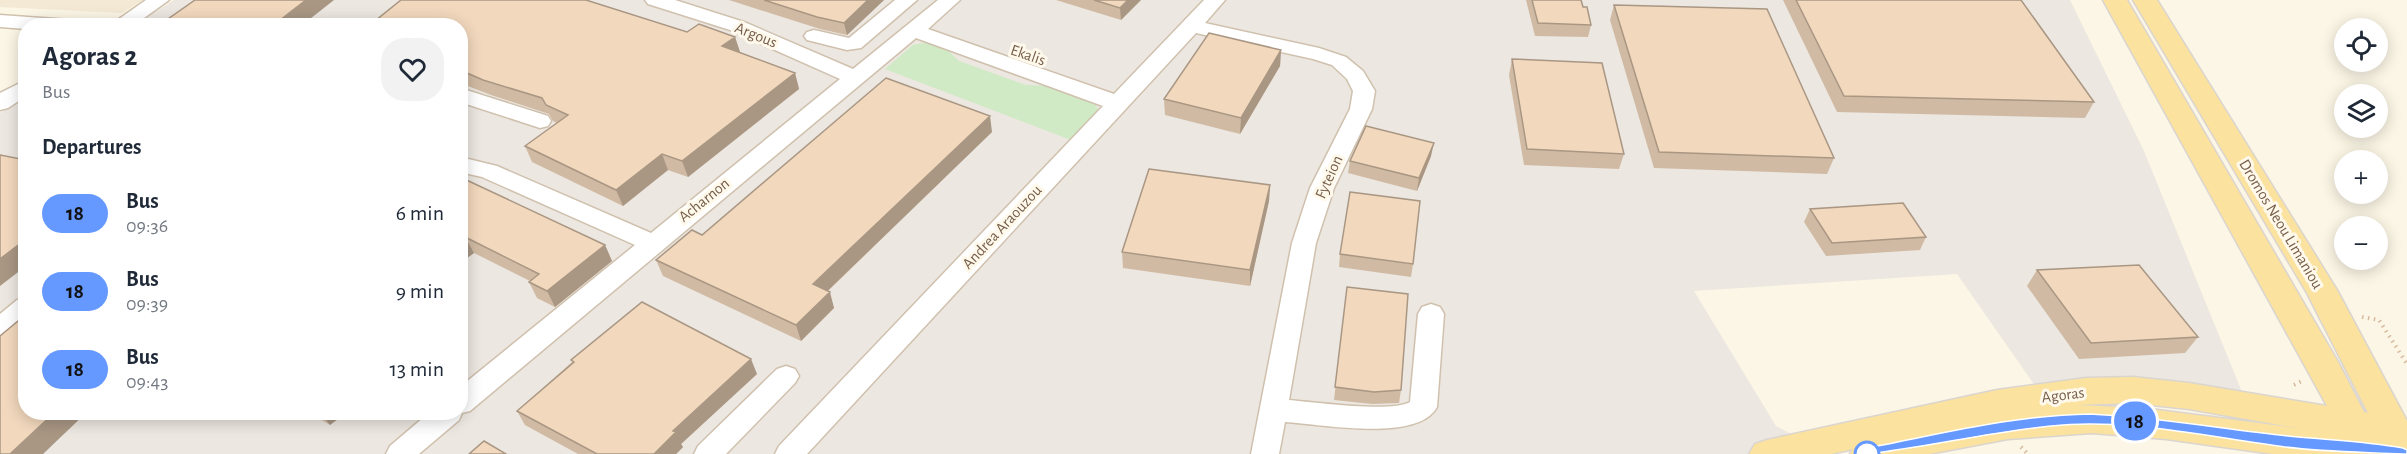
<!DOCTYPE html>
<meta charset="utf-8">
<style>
body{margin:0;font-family:"Alegreya Sans",sans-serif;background:#f2f2f3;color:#1f2937;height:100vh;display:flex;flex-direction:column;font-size:22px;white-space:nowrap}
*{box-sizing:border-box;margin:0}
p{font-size:20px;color:#747a83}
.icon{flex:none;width:33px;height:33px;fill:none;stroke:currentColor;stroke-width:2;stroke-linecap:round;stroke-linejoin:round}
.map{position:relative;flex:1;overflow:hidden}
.drawer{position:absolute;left:18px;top:18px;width:450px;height:402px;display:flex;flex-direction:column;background:#fff;border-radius:24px;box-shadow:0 3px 15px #0003}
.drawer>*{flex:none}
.badge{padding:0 12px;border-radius:20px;font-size:21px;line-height:39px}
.tools{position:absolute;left:2334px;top:18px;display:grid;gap:12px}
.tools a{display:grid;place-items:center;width:54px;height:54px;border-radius:50%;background:#fff;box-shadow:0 3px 15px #0003;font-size:30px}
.map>.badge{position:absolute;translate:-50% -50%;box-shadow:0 0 0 3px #fff}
h2{padding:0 24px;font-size:22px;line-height:54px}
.round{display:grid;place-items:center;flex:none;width:63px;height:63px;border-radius:24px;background:#f2f2f3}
.summary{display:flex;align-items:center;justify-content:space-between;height:102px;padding:0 24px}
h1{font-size:28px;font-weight:700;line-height:45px}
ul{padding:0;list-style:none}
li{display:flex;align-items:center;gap:18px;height:78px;padding:0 24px}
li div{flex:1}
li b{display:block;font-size:22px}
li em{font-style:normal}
li .badge{min-width:66px;font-weight:700;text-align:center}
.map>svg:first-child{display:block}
.residential{fill:#f4e9d4}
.industrial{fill:#ece7e0}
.green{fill:#cfeac4}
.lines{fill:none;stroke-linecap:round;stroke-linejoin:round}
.minor-casing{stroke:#d0c1ae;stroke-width:3}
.major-casing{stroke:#dbd5d0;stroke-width:3}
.path{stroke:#d7bba0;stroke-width:4;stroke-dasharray:1.5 4.5;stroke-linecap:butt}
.minor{fill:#fff;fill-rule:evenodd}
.major{fill:#fbe29e;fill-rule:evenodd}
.wall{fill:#d0baa3}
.shaded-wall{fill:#a99784}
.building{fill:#f2d8bd;stroke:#a99784;stroke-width:1.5}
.line{fill:#69f;stroke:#fff;stroke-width:1.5}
.stop-dot{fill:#fff;stroke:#69f;stroke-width:3}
.labels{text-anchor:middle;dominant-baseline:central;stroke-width:6;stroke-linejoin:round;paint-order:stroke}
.street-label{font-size:16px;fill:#765e4a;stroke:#fff9ec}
</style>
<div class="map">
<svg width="2407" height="454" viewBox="0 0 2407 454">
<rect width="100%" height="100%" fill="#fcf6e6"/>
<!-- residential -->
<path class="residential" d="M 0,0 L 143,0 L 122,13 L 0,7 Z"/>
<!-- industrial -->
<path class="industrial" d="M 174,0 L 2070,0 L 2144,151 L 2253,419 L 2036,387 L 1957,274 L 1694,291 L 1776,426 L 1829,454 L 0,454 L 0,113 L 25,97 L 26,412 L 460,412 L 460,26 L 135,25 Z"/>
<!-- green -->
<path class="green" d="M 929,42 L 941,44 L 959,61 L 1026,85 L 1051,86 L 1093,100 L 1099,111 L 1071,140 L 885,69 L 913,45 Z"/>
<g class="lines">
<defs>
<path id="minor" d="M 146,0 L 169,0 L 133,26 L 109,26 Z
M 645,0 L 675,0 L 744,22 L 853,69 L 938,0 L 960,0 L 928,29 L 1114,94 L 1204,0 L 1225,0 L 1205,23 L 1319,48 L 1346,57 L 1363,71 L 1375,91 L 1372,109 L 1334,188 L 1316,243 L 1289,400 C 1314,402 1391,413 1410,402 L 1418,314 L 1422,307 L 1431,304 L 1440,307 L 1444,314 L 1437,407 C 1418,443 1320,424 1285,422 L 1279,454 L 1251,454 L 1292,243 L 1310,188 L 1350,109 L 1353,91 L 1347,79 L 1332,65 L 1313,59 L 1196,33 L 807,454 L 775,454 L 779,446 L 1103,106 L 916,38 L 470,411 L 462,413 L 459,420 L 419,454 L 386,454 L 390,446 L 430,412 L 460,412 L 460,387 L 635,245 L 482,177 L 460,172 L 460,157 L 497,166 L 651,233 L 840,79 L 730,30 L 648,4 Z
M 895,0 L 917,0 L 861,48 L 847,50 L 807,40 L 804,36 L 807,32 L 814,30 L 849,38 Z
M 0,15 L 70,20 L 77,22 L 80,26 L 26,26 L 26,29 L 0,27 Z
M 26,80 L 26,96 L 8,108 L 0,110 L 0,93 Z
M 460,88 L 548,116 L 551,121 L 548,126 L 540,128 L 460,102 Z
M 26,298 L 26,321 L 9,335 L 0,338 L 0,314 L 17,300 Z
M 786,366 L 795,369 L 799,376 L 795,383 L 726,454 L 694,454 L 698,446 L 777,369 Z"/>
<path id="major" d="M 2103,0 L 2127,0 L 2338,362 L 2364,412 L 2368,413 L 2307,293 L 2133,0 L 2157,0 L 2337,290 L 2407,421 L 2407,454 L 2273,454 L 2166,439 L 2092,433 L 2008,439 L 1929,454 L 1850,454 L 1853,449 L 1831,454 L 1749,454 L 1755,444 L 1767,440 L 1997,390 L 2086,378 L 2133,377 L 2189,383 L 2327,406 ZM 2133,403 L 2189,409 L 2297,428 L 2142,408 L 2077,405 Z"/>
</defs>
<!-- minor casing -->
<use href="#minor" class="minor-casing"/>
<!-- major casing -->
<use href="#major" class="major-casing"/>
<!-- path -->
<path class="path" d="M 2362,317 L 2379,320 L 2407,364
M 2294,385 L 2304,380
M 2021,447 L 2028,454"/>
<!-- minor -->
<use href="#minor" class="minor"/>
<!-- major -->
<use href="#major" class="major"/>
</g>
<!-- wall -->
<path class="wall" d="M 401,0 L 586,0 L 687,32 L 699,24 L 735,37 L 740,52 L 795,73 L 799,89 L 688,177 L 668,170 L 623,206 L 532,162 L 525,146 L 557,123 L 553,121 L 549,114 L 491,95 L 460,83 L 460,26 L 370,26 L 370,25 Z
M 729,0 L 884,0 L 847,35 L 820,29 Z
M 1056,0 L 1141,0 L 1121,20 Z
M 1526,0 L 1581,0 L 1591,25 L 1588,37 L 1535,36 Z
M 1783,0 L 2021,0 L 2094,102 L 2085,118 L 1837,112 Z
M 1614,5 L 1834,158 L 1827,174 L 1654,168 L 1610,20 Z
M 1281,50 L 1280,66 L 1240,134 L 1165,115 L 1164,99 Z
M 1512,59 L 1624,154 L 1619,169 L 1524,165 L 1509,75 Z
M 992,132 L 828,291 L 834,308 L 801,341 L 663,276 L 656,260 L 702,235 Z
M 1431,156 L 1417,191 L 1348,173 L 1350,161 Z
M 460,177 L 605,245 L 612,261 L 555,307 L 537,298 L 529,282 L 530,281 L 474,253 L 460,263 Z
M 1270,185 L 1269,201 L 1250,286 L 1123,268 L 1122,252 Z
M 1810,209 L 1926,237 L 1920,250 L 1826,256 L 1804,222 Z
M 1340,254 L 1413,264 L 1411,277 L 1339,267 Z
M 2037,270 L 2198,337 L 2185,353 L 2079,359 L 2027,286 Z
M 1347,287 L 1401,390 L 1399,403 L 1372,404 L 1334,400 Z
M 571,360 L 757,374 L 681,444 L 683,447 L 676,454 L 578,454 L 525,425 L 517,411 L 572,362 Z
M 309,412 L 347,412 L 330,425 Z"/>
<!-- shaded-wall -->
<path class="shaded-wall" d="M 306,0 L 334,0 L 301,26 L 283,26 L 280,20 Z
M 868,0 L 884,0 L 847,35 L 844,23 Z
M 1128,0 L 1141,0 L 1121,20 L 1120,8 Z
M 735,37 L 740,52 L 722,46 Z
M 1281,50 L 1280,66 L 1240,134 L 1241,118 Z
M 795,73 L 799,89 L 688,177 L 682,161 Z
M 990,116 L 992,132 L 818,300 L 813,284 Z
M 1434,143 L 1431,156 L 1417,191 L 1419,178 Z
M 662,154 L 668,170 L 623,206 L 616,190 Z
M 1270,185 L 1269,201 L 1250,286 L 1250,270 Z
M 465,237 L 474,253 L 460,263 L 460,241 Z
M 26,239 L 26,266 L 0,286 L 0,259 Z
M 605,245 L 612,261 L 555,307 L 547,291 Z
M 830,292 L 834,308 L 801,341 L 796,325 Z
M 751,359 L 757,374 L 681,444 L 683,447 L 676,454 L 654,454 L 673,431 Z
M 55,412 L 87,412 L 43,454 L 10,454 Z
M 320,412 L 347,412 L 330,425 Z"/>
<!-- building -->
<path class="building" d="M 195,0 L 306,0 L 280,20 L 289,22 L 283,26 L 158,26 Z
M 401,0 L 586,0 L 687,32 L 699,24 L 735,37 L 722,46 L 795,73 L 682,161 L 662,154 L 616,190 L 525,146 L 568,115 L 546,105 L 542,98 L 483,80 L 460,70 L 460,26 L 374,26 L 370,25 Z
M 764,0 L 868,0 L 844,23 L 817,17 Z
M 1094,0 L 1128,0 L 1120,8 Z
M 1532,0 L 1581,0 L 1583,7 L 1587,7 L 1591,25 L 1538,23 Z
M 1796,0 L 2021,0 L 2094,102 L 1844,96 Z
M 1614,5 L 1767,9 L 1834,158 L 1659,152 Z
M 1209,33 L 1281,50 L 1241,118 L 1164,99 Z
M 1512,59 L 1602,63 L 1624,154 L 1527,149 Z
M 886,78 L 990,116 L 813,284 L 830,292 L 796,325 L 656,260 L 692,230 L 702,235 Z
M 1366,126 L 1434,143 L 1419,178 L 1350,161 Z
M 0,155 L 26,160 L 26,239 L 0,259 Z
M 1149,169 L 1270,185 L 1250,270 L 1122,252 Z
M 460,177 L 605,245 L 547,291 L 529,282 L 539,274 L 465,237 L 460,241 Z
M 1350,192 L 1420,201 L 1413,264 L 1340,254 Z
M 1903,203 L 1926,237 L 1832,243 L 1810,209 Z
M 2139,265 L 2198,337 L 2091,343 L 2037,270 Z
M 1347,287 L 1408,294 L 1401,390 L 1374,392 L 1335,387 Z
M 642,302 L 751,359 L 673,431 L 676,432 L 654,454 L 597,454 L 517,411 L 574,362 L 571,360 Z
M 26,313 L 26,412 L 55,412 L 10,454 L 0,454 L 0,336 L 24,316 L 22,316 Z
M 484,441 L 506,454 L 469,454 Z"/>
<!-- line -->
<path class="line" d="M 2090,414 C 2157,417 2222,429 2288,436 C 2327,440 2364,441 2403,448 L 2407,450 L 2407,454 L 2403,454 C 2363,452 2325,452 2285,447 C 2208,437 2129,418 2051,426 C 1989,432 1928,447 1867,454 L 1860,454 L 1863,450 L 1867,448 C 1941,434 2015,415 2090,414 Z"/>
<!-- markers -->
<circle class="stop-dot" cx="1867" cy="454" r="12"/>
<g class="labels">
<!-- street labels -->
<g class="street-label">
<text transform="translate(756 35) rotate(22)">Argous</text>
<text transform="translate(1028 55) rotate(19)">Ekalis</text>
<text transform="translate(1329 177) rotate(-66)">Fyteion</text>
<text transform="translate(704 200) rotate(-39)">Acharnon</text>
<text transform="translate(2281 224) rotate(59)">Dromos Neou Limaniou</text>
<text transform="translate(1002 227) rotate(-47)">Andrea Araouzou</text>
<text transform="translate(2063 395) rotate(-7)">Agoras</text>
</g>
</g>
</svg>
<div class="tools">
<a><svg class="icon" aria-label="locate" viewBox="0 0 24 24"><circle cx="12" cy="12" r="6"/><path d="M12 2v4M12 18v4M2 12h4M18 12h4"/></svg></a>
<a><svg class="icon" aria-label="layers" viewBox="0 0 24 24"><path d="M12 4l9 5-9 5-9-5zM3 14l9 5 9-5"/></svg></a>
<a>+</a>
<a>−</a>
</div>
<b class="badge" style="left:2135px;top:421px;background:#69f;color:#111">18</b>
<section class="drawer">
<div class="summary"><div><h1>Agoras 2</h1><p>Bus</p></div><a class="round"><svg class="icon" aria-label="heart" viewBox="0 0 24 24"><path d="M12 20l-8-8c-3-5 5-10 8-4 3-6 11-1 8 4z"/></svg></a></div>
<h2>Departures</h2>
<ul>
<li><span class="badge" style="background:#69f;color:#111">18</span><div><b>Bus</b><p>09:36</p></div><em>6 min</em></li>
<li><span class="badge" style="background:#69f;color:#111">18</span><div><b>Bus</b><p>09:39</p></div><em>9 min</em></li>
<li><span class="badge" style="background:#69f;color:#111">18</span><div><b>Bus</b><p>09:43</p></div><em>13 min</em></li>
</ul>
</section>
</div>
